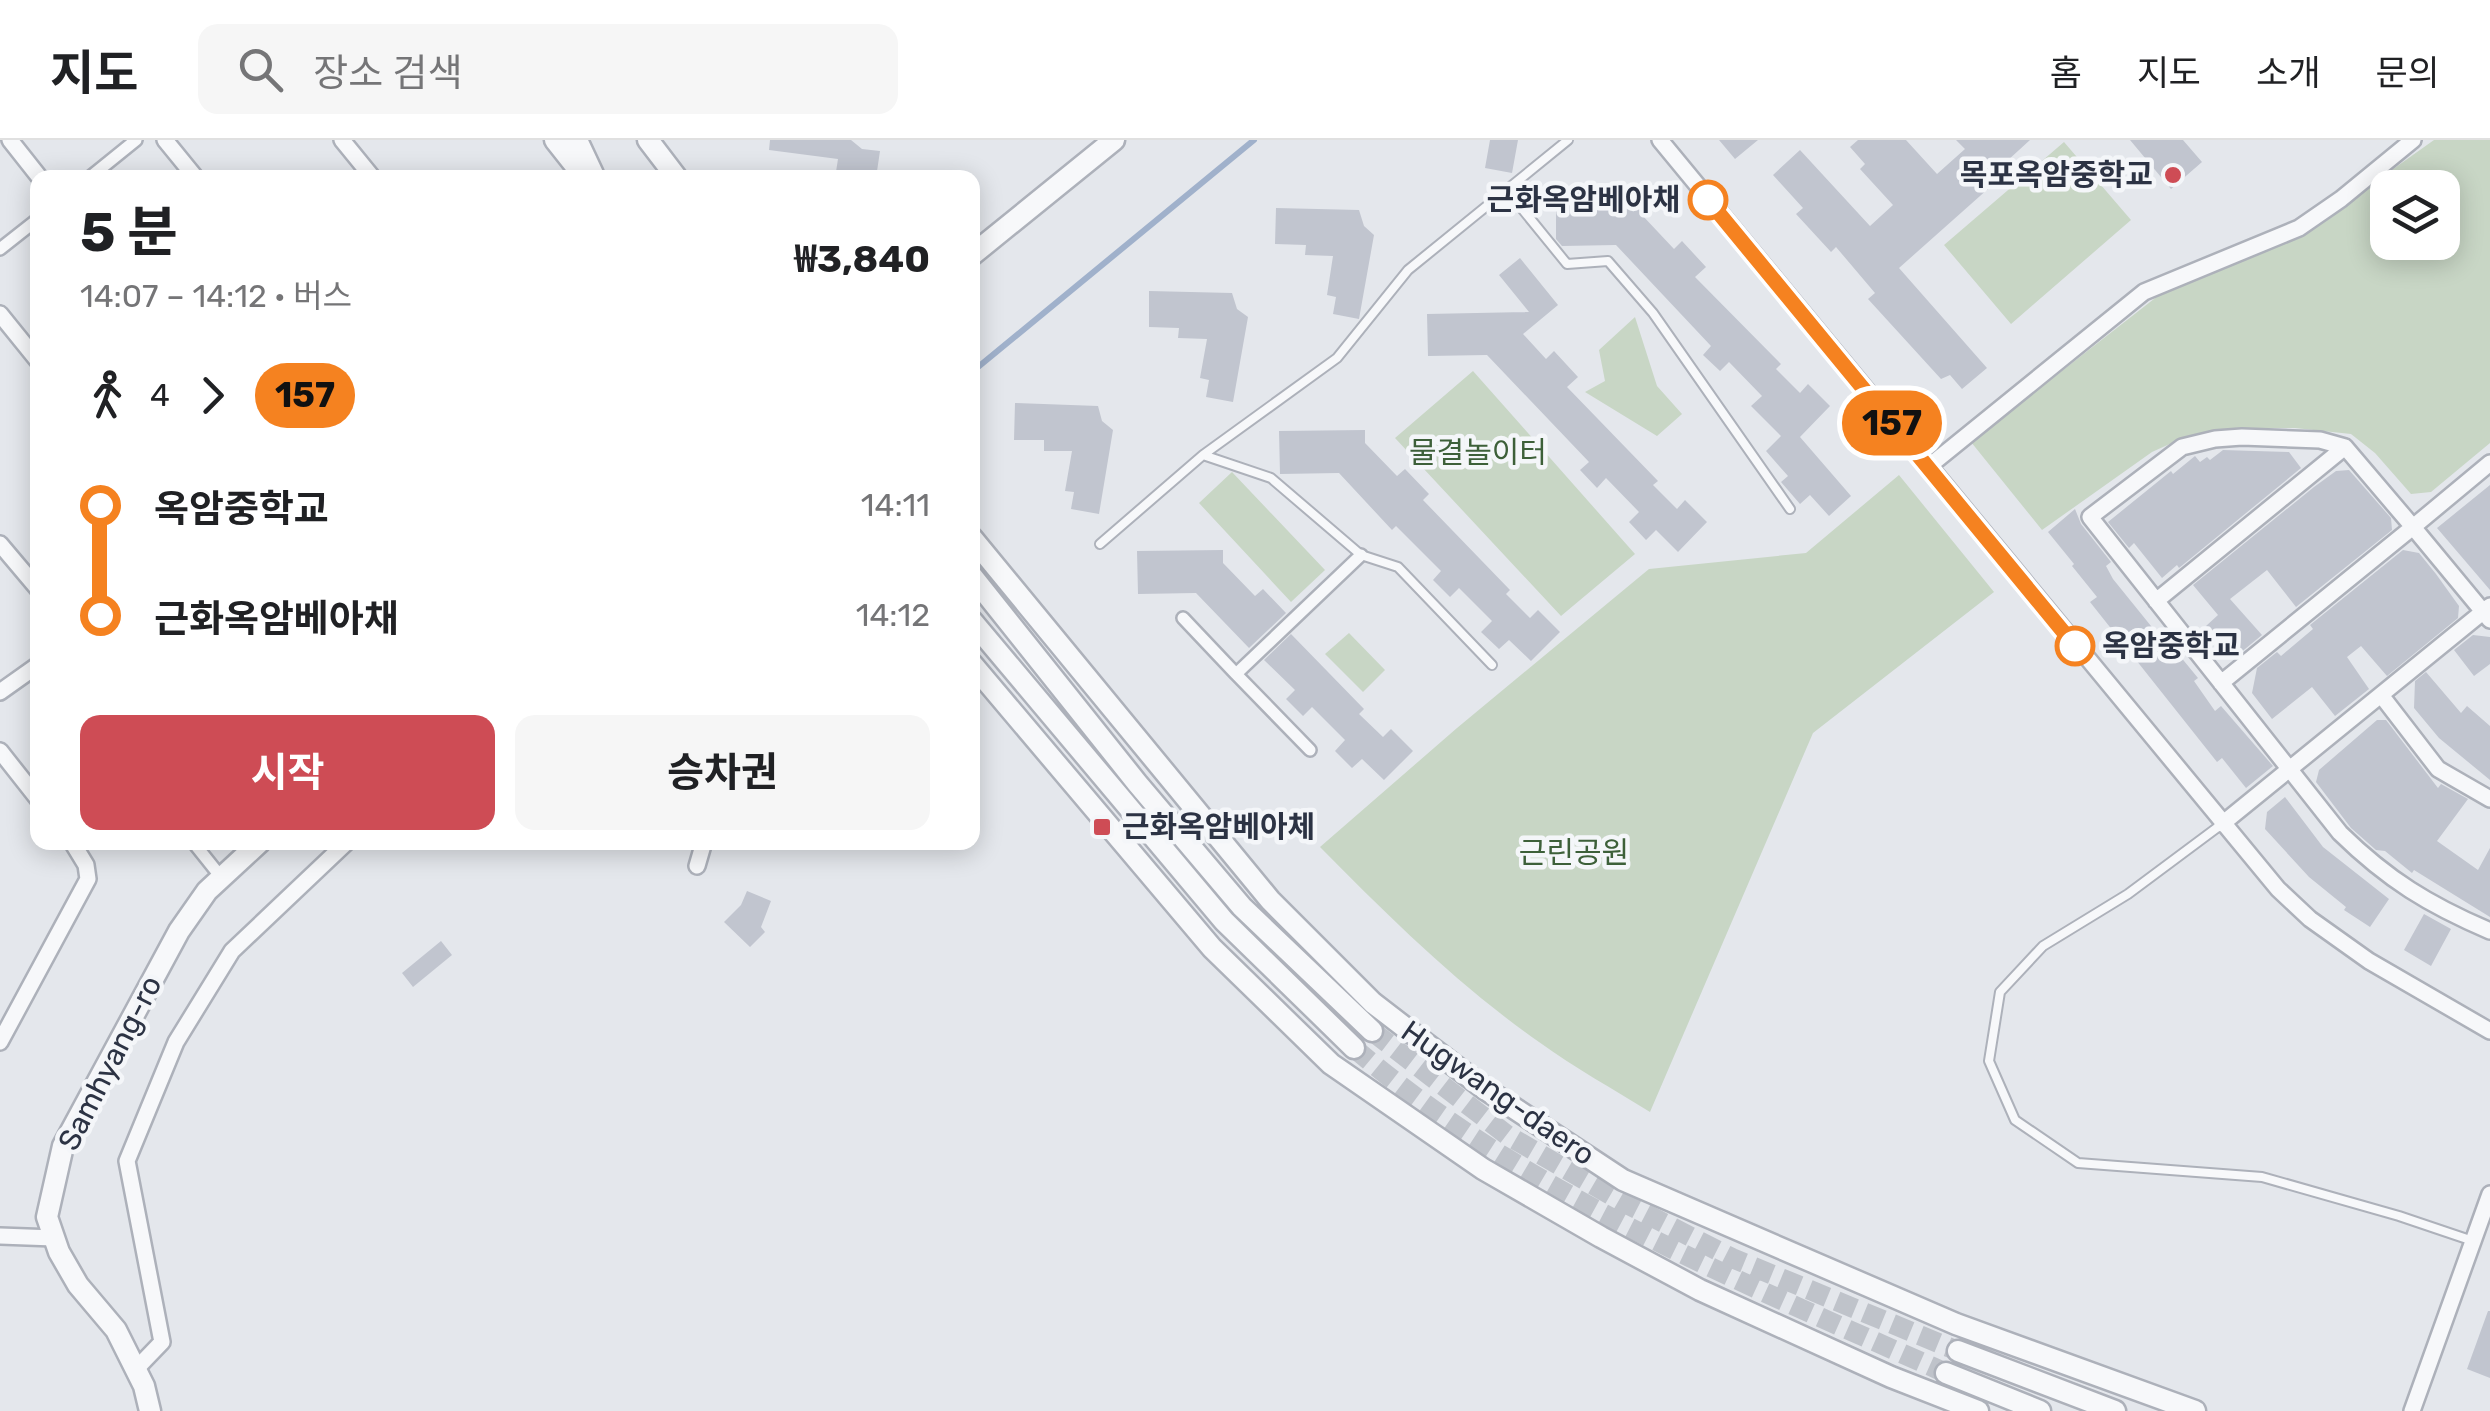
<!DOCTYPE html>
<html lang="ko">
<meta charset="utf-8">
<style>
body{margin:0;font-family:Rubik,"Noto Sans KR",sans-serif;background:#f6f6f6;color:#202124;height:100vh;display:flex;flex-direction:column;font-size:38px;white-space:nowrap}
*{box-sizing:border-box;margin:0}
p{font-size:32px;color:#757577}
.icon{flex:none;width:55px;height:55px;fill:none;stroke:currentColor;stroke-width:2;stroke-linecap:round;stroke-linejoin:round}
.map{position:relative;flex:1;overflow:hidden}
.drawer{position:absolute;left:30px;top:30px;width:950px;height:680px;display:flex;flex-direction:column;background:#fff;border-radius:20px;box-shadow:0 5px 25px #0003}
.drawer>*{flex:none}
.badge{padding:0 20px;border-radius:32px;font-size:35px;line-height:65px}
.fabs{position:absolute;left:2370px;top:30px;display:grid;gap:20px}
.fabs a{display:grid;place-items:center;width:90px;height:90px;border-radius:20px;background:#fff;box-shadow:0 5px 25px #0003;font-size:50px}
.map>.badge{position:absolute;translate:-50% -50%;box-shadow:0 0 0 5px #fff}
.legs{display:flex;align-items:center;gap:15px;height:110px;padding:0 50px;font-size:32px}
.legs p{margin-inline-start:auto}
.summary{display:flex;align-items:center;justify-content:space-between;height:170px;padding:0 50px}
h1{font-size:55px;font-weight:700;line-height:75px}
.primary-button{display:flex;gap:20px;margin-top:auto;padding:20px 50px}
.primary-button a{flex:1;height:115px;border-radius:20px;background:#ce4c55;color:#fff;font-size:40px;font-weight:700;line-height:115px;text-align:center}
.primary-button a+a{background:#f6f6f6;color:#202124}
ul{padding:0 50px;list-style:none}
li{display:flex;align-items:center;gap:35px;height:110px;font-size:38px}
li i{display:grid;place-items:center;width:15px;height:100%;margin:0 12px;background:currentColor}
li i::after{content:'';width:25px;height:25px;margin:-12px;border:8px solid;border-radius:50%;background:#fff}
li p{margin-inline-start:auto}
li:first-child i{background:linear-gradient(#0000 50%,currentColor 0)}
li:last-child i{background:linear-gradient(currentColor 50%,#0000 0)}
header{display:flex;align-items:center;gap:60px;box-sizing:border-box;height:140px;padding:0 50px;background:#fff;border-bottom:2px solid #e0e0e0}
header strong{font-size:48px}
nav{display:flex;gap:55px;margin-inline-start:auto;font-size:35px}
.search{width:700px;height:90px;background:#f6f6f6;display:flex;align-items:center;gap:25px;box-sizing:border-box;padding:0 35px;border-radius:20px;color:#757577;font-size:38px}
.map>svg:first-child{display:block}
.green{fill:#c8d6c5;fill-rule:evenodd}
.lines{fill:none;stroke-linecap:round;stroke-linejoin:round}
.stream{stroke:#a0b1cb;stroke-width:6}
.building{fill:#c1c5cf}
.tertiary-tunnel{stroke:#bfc3ca;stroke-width:20;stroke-dasharray:20 10;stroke-linecap:butt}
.service-casing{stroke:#adb1ba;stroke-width:12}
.pedestrian-casing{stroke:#adb1ba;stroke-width:16}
.minor-casing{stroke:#adb1ba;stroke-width:20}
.tertiary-casing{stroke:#adb1ba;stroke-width:25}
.service{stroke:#f7f8fa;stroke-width:8}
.pedestrian{stroke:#f7f8fa;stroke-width:11}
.minor{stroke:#f7f8fa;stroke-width:15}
.tertiary{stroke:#f7f8fa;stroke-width:20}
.line-1-casing{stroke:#fff;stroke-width:22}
.line-1{stroke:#f58220;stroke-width:15}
.poi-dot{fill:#ce4c55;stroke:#f4f6f9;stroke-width:4}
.stop-1-dot{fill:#fff;stroke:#f58220;stroke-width:5}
.labels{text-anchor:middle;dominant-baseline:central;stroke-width:9;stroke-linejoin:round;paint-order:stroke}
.poi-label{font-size:30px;font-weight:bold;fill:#2c3344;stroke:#f4f6f9;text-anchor:end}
.stop-label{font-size:30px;font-weight:bold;fill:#2c3344;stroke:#f4f6f9;text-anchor:end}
.park-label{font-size:30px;fill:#3d6039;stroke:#f4f6f9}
.street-label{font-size:30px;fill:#2c3344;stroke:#f4f6f9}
</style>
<header>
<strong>지도</strong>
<div class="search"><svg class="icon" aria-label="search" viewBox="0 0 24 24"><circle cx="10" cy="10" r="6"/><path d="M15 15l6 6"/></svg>장소 검색</div>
<nav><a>홈</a><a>지도</a><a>소개</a><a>문의</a></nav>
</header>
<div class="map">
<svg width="2490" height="1271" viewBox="0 0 2490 1271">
<rect width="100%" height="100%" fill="#e4e7ec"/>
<!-- green -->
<path class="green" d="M 2434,0 L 2490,0 L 2490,303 L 2431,352 L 2411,354 L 2375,313 L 2351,294 L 2295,288 L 2231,288 L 2183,298 L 2152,312 L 2042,390 L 1971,302 L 2168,148 L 2283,104 L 2313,86 ZM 2388,48 L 2442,48 L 2442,102 L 2388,102 Z
M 2064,2 L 2131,80 L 2011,184 L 1944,105 Z
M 1635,177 L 1657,246 L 1682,274 L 1657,296 L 1585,252 L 1605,241 L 1599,210 Z
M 1473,231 L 1635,414 L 1561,476 L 1395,298 Z
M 1232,332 L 1325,430 L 1291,462 L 1199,363 Z
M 1899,335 L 1994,452 L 1813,593 L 1650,972 C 1613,949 1575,928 1539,902 C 1459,846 1389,777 1320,707 L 1457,588 L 1649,429 L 1806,413 Z
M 1349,493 L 1385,530 L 1363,552 L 1325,514 Z"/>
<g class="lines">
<!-- stream -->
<path class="stream" d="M 972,232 L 1254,0"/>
</g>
<!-- building -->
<path class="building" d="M 770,0 L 851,0 L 862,9 L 880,11 L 876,38 L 835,38 L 838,19 L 769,10 Z
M 1490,0 L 1518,0 L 1512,33 L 1485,28 Z
M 1719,0 L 1758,0 L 1735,19 Z
M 1858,0 L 1906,0 L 1937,34 L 1965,9 L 1956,0 L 2030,0 L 1984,42 L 1989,48 L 1899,128 L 1987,228 L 1962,249 L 1950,235 L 1941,239 L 1868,159 L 1875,153 L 1836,107 L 1831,112 L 1796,74 L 1803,68 L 1773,35 L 1800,10 L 1870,86 L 1893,65 L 1860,29 L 1865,24 L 1850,7 Z
M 2130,0 L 2183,0 L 2202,22 L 2171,49 Z
M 1642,62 L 1642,75 L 1674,109 L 1682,101 L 1706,127 L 1695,137 L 1781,224 L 1776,229 L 1800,253 L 1808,244 L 1830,266 L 1800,297 L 1851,356 L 1829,376 L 1810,355 L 1800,364 L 1781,342 L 1788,336 L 1766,311 L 1781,296 L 1751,266 L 1762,256 L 1729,222 L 1720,231 L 1703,215 L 1711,206 L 1616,105 L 1562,106 L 1556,99 L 1556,64 Z
M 1276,68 L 1359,70 L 1364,86 L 1374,95 L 1359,179 L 1333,174 L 1336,157 L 1327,155 L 1333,116 L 1305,115 L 1306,105 L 1275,104 Z
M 1520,118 L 1558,165 L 1523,194 L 1546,219 L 1554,211 L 1578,237 L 1567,247 L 1658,341 L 1653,345 L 1677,369 L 1685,360 L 1707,382 L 1678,412 L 1656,390 L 1646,400 L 1629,382 L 1639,372 L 1606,338 L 1597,348 L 1580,330 L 1589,322 L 1487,215 L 1428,216 L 1427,174 L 1529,172 L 1499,135 Z
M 1149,151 L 1232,153 L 1237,169 L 1248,177 L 1233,262 L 1206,257 L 1209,240 L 1200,238 L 1207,199 L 1178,198 L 1179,188 L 1149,187 Z
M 1015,263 L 1098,266 L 1102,281 L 1113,290 L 1099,374 L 1071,369 L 1074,352 L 1065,351 L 1072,311 L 1044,311 L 1044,300 L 1014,300 Z
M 1365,290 L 1365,303 L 1397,336 L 1405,329 L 1429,354 L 1423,360 L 1510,450 L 1506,454 L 1530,478 L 1538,470 L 1560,492 L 1531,521 L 1509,500 L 1499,509 L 1481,492 L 1492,481 L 1459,448 L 1450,457 L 1433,440 L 1441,431 L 1396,386 L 1392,390 L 1339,333 L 1280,334 L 1279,291 Z
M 2223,310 L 2289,312 L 2301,328 L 2179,428 L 2177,425 L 2162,438 L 2134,403 L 2129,408 L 2108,382 L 2171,331 L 2173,334 L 2195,316 L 2200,322 L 2207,317 L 2210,320 Z
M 2349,330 L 2391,378 L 2392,390 L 2296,467 L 2267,430 L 2230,459 L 2262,495 L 2239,514 L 2227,509 L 2206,486 L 2218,475 L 2193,445 L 2314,347 L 2336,331 Z
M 2490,345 L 2490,450 L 2437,388 Z
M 2075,369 L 2081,384 L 2111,422 L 2106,426 L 2113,439 L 2172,512 L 2175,510 L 2198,538 L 2194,541 L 2215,571 L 2221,566 L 2273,626 L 2246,648 L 2222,618 L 2217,622 L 2090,462 L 2097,457 L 2072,426 L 2074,424 L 2048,392 Z
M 1223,410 L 1223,423 L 1255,456 L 1263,449 L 1286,473 L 1249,508 L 1196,453 L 1138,454 L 1137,411 Z
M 2403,410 L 2419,413 L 2436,434 L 2459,466 L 2458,478 L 2387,536 L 2361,506 L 2347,517 L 2369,549 L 2335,576 L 2312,547 L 2272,579 L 2252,553 L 2257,528 L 2277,512 L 2281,516 L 2313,489 L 2310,485 Z
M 1291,494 L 1364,569 L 1359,574 L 1383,597 L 1391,589 L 1413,611 L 1384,640 L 1362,619 L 1352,628 L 1335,611 L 1345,600 L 1312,567 L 1303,576 L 1286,559 L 1295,550 L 1264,520 Z
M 2473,495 L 2490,497 L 2490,524 L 2474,536 L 2454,510 Z
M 2426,532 L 2461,573 L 2467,566 L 2490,586 L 2490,640 L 2439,598 L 2414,568 L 2415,541 Z
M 2377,580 L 2386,580 L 2438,648 L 2441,644 L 2468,659 L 2437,701 L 2478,730 L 2490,708 L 2490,777 L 2414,730 L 2412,733 L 2385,711 L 2376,710 L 2351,688 L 2316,642 L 2319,630 Z
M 2285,657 L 2323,707 L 2389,759 L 2370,787 L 2344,770 L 2346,767 L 2309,737 L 2265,689 L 2267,672 Z
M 747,751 L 771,761 L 761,787 L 765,792 L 750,807 L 724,782 L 741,765 Z
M 2424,774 L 2451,789 L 2431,826 L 2404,810 Z
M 441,801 L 452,815 L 413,847 L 402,833 Z
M 2488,1171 L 2490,1171 L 2490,1238 L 2467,1229 Z"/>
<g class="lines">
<!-- tertiary-tunnel -->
<path class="tertiary-tunnel" d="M 1372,891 L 1507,995 L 1621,1061 L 1732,1118 L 1958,1211
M 1354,908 C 1527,1056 1740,1141 1946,1233"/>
<defs>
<path id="service" d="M 1506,49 L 1567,124 L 1608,121 L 1653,173 L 1790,369
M 1203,315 L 1271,338 L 1361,415 L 1398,427 L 1492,525
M 1100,404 L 1203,315 L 1337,218 L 1408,130 L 1568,0
M 2222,684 L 2128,754 L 2043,806 L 2000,852 L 1989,921 L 2015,980 L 2078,1023 L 2262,1037 L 2399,1076 L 2473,1101"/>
<path id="pedestrian" d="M 89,38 L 136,0
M 0,109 L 38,79
M 1183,478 L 1236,534 L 1361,415
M 1236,534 L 1310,610
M 193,702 L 221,737"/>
<path id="minor" d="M 10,0 L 40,38
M 165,0 L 196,38
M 342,0 L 373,38
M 1660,0 L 2278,749 L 2310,779 L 2369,821 L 2490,891
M 0,174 L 38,221
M 2490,323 L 2413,387 L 2345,307 L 2320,300 L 2242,297 L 2215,299 L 2182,307 L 2090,377 L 2340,693 C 2388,740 2429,765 2490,791
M 1928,327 L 2144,152 L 2299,88 L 2341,59 L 2413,0
M 0,404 L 38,449
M 2156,461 L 2345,307
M 2221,543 L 2413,387 L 2490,480
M 0,552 L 38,525
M 2381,555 L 2438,629 L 2490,659
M 0,611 L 38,659
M 2222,684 L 2490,466
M 697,726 L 704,702
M 0,902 L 88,739 L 86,725 L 72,702
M 0,1096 L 54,1098
M 136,1229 L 162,1202 L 127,1021 L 176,902 L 232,811 L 347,702
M 2412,1271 L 2490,1054"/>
<path id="tertiary" d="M 555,0 L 585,38
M 577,0 L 593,34
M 648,0 L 677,38
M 972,115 L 1114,0
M 972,398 L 1270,760 L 1373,863 L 1485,949 L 1623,1040 L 1956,1184 L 2195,1271
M 972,436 L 1137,643 L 1242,767 L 1372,891
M 972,481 L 1224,781 L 1354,908
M 972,524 L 1212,808 L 1331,924 L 1483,1029 L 1601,1097 L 1700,1150 L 1891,1237 L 1978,1271
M 1958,1211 L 2115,1271
M 1946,1233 L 2040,1271
M 150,1271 L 144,1246 L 116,1190 L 78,1145 L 59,1112 L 47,1077 L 63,1006 L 179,791 L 207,751 L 260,702"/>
</defs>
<!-- service casing -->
<use href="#service" class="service-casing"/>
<!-- pedestrian casing -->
<use href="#pedestrian" class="pedestrian-casing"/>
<!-- minor casing -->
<use href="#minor" class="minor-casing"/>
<!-- tertiary casing -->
<use href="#tertiary" class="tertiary-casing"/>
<!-- service -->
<use href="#service" class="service"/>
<!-- pedestrian -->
<use href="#pedestrian" class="pedestrian"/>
<!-- minor -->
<use href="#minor" class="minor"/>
<!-- tertiary -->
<use href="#tertiary" class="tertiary"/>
</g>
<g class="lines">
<defs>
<path id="line-1" d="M 1708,60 L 2075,506"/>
</defs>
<!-- line-1 casing -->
<use href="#line-1" class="line-1-casing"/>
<!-- line-1 -->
<use href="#line-1" class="line-1"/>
</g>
<!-- markers -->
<g class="poi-dot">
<circle cx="2173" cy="35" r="10"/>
<rect x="1092" y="677" width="20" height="20" rx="5"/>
</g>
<g class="stop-1-dot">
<circle cx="1708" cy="60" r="18"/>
<circle cx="2075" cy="506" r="18"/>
</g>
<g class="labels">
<!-- poi labels -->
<g class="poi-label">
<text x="2153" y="35">목포옥암중학교</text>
<text x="1122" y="687" text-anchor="start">근화옥암베아체</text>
</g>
<!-- stop labels -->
<g class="stop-label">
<text x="1680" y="60">근화옥암베아채</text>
<text x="2102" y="506" text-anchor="start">옥암중학교</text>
</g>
<!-- park labels -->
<g class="park-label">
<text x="1478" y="313">물결놀이터</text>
<text x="1574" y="713">근린공원</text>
</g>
<!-- street labels -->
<g class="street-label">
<text transform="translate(110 923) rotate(-63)">Samhyang-ro</text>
<text transform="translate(1498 953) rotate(35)">Hugwang-daero</text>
</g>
</g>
</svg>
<div class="fabs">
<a><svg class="icon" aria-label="layers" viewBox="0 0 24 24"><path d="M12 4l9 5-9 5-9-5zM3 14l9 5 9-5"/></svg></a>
</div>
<b class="badge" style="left:1892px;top:283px;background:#f58220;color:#111">157</b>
<section class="drawer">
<div class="summary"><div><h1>5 분</h1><p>14:07 – 14:12 · 버스</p></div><b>₩3,840</b></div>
<div class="legs"><svg class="icon" aria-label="walk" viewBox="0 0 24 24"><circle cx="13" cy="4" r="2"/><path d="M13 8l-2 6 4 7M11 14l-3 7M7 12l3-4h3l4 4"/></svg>4<svg class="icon" aria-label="forward" viewBox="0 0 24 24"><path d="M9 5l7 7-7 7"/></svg><b class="badge" style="background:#f58220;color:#111">157</b></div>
<ul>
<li><i style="color:#f58220"></i><b>옥암중학교</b><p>14:11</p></li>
<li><i style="color:#f58220"></i><b>근화옥암베아채</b><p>14:12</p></li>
</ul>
<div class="primary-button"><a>시작</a><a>승차권</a></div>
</section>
</div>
